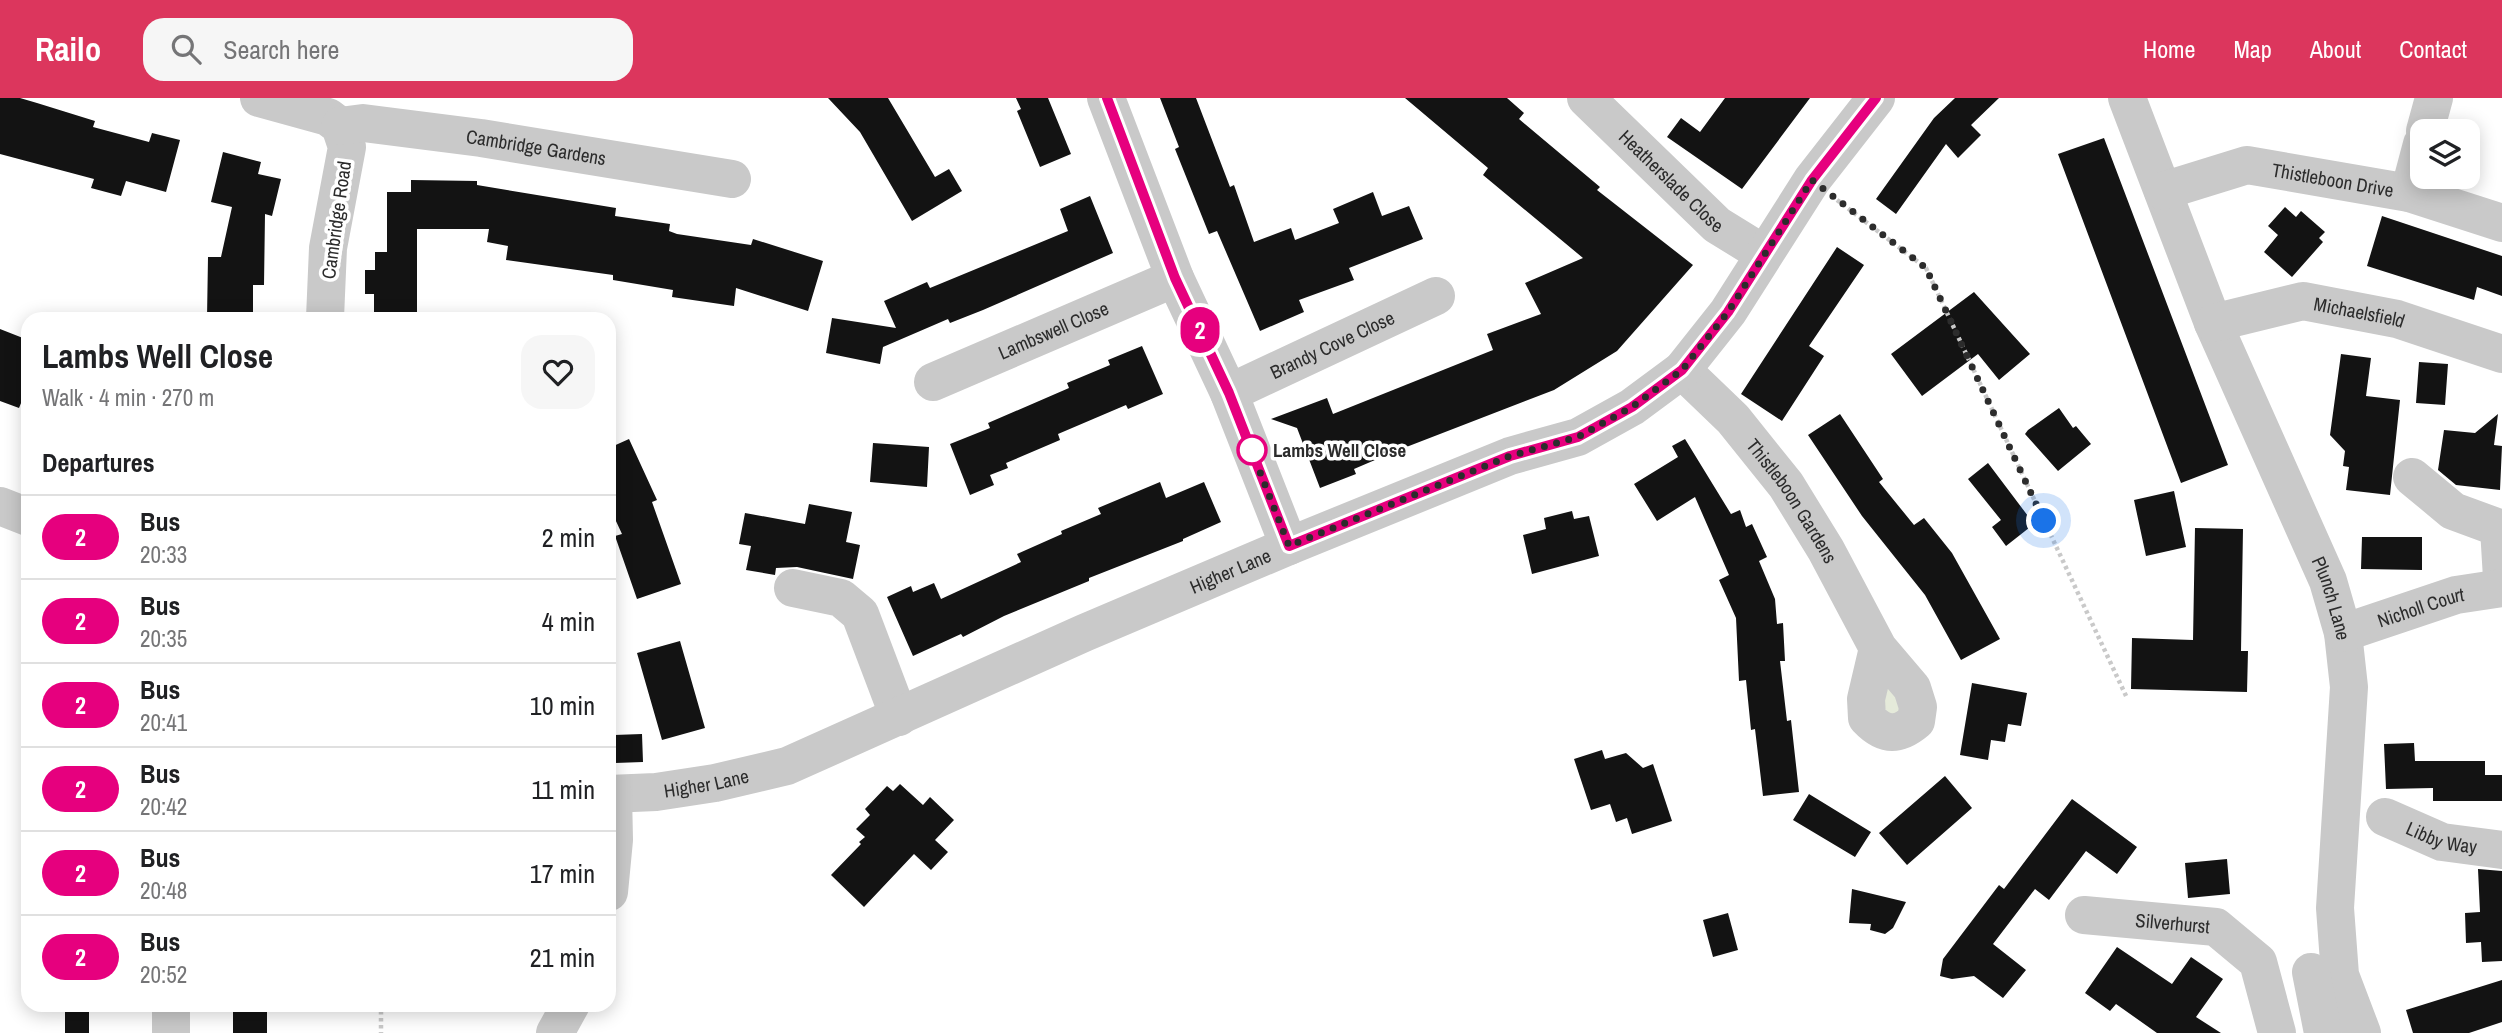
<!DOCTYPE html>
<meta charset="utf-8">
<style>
body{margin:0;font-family:"Archivo Narrow",sans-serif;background:#f6f6f6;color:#202124;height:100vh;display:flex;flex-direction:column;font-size:26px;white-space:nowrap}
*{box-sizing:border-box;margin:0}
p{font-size:23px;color:#757577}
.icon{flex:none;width:38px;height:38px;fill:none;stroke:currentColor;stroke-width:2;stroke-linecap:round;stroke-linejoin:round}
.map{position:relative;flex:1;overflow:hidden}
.details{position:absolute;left:21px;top:214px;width:595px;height:700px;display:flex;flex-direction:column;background:#fff;border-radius:21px;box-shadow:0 4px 18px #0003}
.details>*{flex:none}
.badge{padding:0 14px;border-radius:23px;font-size:24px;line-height:46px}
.fabs{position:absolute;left:2410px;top:21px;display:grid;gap:14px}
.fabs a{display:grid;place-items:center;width:70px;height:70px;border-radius:14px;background:#fff;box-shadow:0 4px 18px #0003;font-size:35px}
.you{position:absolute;width:35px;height:35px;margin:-18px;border:5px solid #fff;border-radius:50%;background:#1a73e8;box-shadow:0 0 0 10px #1a73e833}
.map>.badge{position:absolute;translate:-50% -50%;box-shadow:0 0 0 4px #fff}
h2{padding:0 21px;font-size:26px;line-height:63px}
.round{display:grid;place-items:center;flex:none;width:74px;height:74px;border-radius:21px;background:#f6f6f6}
.head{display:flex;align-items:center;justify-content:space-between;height:119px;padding:0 21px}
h1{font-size:33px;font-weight:800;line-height:52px}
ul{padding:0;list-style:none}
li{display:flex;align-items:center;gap:21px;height:84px;padding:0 21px;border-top:2px solid #e0e0e0}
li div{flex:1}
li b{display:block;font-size:26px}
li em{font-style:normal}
li .badge{min-width:77px;font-weight:700;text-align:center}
header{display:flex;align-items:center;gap:42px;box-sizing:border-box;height:98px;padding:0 35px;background:#dc365d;color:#fff}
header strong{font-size:33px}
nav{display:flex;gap:38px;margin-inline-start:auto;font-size:24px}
.search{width:490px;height:63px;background:#f6f6f6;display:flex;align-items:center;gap:18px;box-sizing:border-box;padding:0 24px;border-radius:21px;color:#757577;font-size:26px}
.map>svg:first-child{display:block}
.green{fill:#e5eada}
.building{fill:#131313}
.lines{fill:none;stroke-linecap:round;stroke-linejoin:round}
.path{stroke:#c9c9c9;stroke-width:4.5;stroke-dasharray:3.5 3.5;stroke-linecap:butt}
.minor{stroke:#c9c9c9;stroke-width:38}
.line-casing{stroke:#fff;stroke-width:16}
.line{stroke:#e6007e;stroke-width:10}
.walk{stroke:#2c2c2c;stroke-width:7;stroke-dasharray:0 12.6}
.stop-dot{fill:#fff;stroke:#e6007e;stroke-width:3.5}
.labels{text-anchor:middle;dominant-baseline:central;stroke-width:7;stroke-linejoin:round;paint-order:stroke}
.street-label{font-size:19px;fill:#2c2c2c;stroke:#fff}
.stop-label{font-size:19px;font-weight:bold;fill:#2c2c2c;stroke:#fff;text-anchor:start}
</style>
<header>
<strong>Railo</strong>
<div class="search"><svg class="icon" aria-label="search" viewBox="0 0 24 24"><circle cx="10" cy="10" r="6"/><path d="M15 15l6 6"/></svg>Search here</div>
<nav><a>Home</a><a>Map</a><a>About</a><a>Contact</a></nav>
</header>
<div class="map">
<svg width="2502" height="935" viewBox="0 0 2502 935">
<rect width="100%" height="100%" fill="#fff"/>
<!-- green -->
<path class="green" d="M 1885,577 L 1907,603 L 1891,623 L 1879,598 Z"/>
<!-- building -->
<path class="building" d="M 0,0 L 20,0 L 37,5 L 95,23 L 93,29 L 149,44 L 152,35 L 180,42 L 166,94 L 126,83 L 121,98 L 91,90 L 94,81 L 0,56 Z
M 828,0 L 888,0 L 935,79 L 949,71 L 962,93 L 912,123 L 860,34 Z
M 1016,0 L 1048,0 L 1071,56 L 1040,69 L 1017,13 L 1021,11 Z
M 1160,0 L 1196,0 L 1230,89 L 1234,87 L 1254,144 L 1291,130 L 1295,142 L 1339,125 L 1333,111 L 1373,94 L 1382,118 L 1409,108 L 1423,141 L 1349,170 L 1354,182 L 1299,202 L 1304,214 L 1260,233 L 1217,133 L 1209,136 L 1175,51 L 1179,49 Z
M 1405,0 L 1507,0 L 1524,15 L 1519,21 L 1600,89 L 1597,92 L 1693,167 L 1617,253 L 1554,292 L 1396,353 L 1354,371 L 1356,376 L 1320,390 L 1297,330 L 1271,321 L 1327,300 L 1333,316 L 1493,252 L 1487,236 L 1541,216 L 1525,185 L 1583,160 L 1483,77 L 1488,70 Z
M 1725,0 L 1810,0 L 1742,91 L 1667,39 L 1681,20 L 1700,34 Z
M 1955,0 L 1999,0 L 1971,27 L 1981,37 L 1958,60 L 1946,46 L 1896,116 L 1876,101 L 1934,20 Z
M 2104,40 L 2228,367 L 2181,385 L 2058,56 Z
M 223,54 L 261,64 L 258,76 L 281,81 L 272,118 L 265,116 L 264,187 L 253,187 L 253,220 L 207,220 L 208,159 L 221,159 L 232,109 L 211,104 Z
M 411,82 L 477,83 L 477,87 L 616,110 L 615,118 L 670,126 L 669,133 L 677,136 L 751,147 L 753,141 L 823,163 L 808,213 L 736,190 L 734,208 L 672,199 L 673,192 L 613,182 L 613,177 L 506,162 L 508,148 L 487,144 L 489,131 L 417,131 L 417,220 L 388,220 L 388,214 L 374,215 L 374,196 L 365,196 L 365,172 L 375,172 L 375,154 L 387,154 L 387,94 L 411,94 Z
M 1090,98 L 1113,155 L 983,212 L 950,225 L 948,221 L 883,249 L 880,266 L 826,255 L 832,220 L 896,230 L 884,203 L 927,184 L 930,190 L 1068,133 L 1060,111 Z
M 2285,109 L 2296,119 L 2301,113 L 2325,134 L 2319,140 L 2323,144 L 2292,179 L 2264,154 L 2278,137 L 2268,128 Z
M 2382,118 L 2502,158 L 2502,198 L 2477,189 L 2474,202 L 2367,168 Z
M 1837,149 L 1864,167 L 1809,248 L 1824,258 L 1782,323 L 1741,296 Z
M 1974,194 L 2030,256 L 1999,282 L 1978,256 L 1922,298 L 1891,256 Z
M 0,231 L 28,242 L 28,288 L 19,310 L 0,303 Z
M 1142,248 L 1163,296 L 1128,311 L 1126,307 L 1058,336 L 1060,342 L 1006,365 L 1008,370 L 990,377 L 994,387 L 970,397 L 950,346 L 990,330 L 988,325 L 1069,290 L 1067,285 L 1110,267 L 1108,262 Z
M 2341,256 L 2371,260 L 2366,298 L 2400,302 L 2390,397 L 2346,392 L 2349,369 L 2343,368 L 2345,353 L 2330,337 Z
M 2419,264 L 2448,266 L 2445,307 L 2416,305 Z
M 2059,310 L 2073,330 L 2076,328 L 2091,346 L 2058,373 L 2025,336 L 2028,332 Z
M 1840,316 L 1883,381 L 1879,384 L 1914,427 L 1924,420 L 1952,455 L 2000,541 L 1961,562 L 1925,497 L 1862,418 L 1808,337 Z
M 2498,316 L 2494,347 L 2502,348 L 2500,392 L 2456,387 L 2438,372 L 2444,332 L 2475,335 Z
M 629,341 L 657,402 L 652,404 L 681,486 L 637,501 L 615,438 L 622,436 L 609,408 L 609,350 Z
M 1685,341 L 1731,416 L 1740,412 L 1746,429 L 1752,426 L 1767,459 L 1759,463 L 1775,501 L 1777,526 L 1783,525 L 1785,563 L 1780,563 L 1787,623 L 1791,622 L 1799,694 L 1763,698 L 1755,631 L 1751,632 L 1746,582 L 1739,583 L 1736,520 L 1719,482 L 1729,477 L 1695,399 L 1657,423 L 1634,386 L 1678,359 L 1672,348 Z
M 873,345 L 929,349 L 927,389 L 870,384 Z
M 1988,365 L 2034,426 L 2006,448 L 1992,429 L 2001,422 L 1968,381 Z
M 1160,384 L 1166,400 L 1204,384 L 1221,424 L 1183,441 L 1183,443 L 1089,480 L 1089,483 L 1004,518 L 963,539 L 961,536 L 913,558 L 887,499 L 911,488 L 913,494 L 934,485 L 941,501 L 1021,464 L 1017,456 L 1062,436 L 1061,433 L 1101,416 L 1098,410 Z
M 2174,393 L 2186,449 L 2146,458 L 2134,402 Z
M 809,406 L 852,414 L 846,444 L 860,447 L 853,481 L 797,469 L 776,470 L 775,477 L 746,472 L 751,448 L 739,446 L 745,415 L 805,426 Z
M 1572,413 L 1574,421 L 1589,418 L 1599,458 L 1532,476 L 1523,437 L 1546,431 L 1544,420 Z
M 2195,430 L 2243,431 L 2241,553 L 2248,553 L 2247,594 L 2131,591 L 2132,540 L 2193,542 Z
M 2362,439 L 2422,439 L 2422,472 L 2361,471 Z
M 680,543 L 705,630 L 662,642 L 637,555 Z
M 1972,585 L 2027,595 L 2021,628 L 2008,626 L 2005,644 L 1991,642 L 1988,662 L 1960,657 Z
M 642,636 L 643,664 L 615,665 L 614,637 Z
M 2414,645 L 2415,663 L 2485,663 L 2485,677 L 2502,677 L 2502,703 L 2433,703 L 2433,690 L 2386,691 L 2384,646 Z
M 1602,652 L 1605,661 L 1626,655 L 1643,670 L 1653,666 L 1672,723 L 1632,736 L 1627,720 L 1616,724 L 1610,706 L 1591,712 L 1574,661 Z
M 1945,678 L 1972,710 L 1907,767 L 1879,735 Z
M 900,686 L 923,707 L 930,699 L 954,722 L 935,742 L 948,754 L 931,772 L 914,756 L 864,809 L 831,777 L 861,746 L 859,744 L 865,739 L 856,731 L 870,717 L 865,711 L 887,688 L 893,693 Z
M 1809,696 L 1871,734 L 1855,759 L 1793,722 Z
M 2072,701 L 2137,749 L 2117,776 L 2086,753 L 2049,802 L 2035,791 L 1993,846 L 2026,872 L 2003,900 L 1974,878 L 1952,881 L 1940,878 L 1943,861 L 1999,787 L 2004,791 Z
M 2227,761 L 2230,796 L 2188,800 L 2185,765 Z
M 2478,771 L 2502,773 L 2502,863 L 2482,864 L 2481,844 L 2466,845 L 2465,815 L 2480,814 Z
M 1852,791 L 1906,804 L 1893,830 L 1885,836 L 1870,832 L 1871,826 L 1849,825 Z
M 1728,815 L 1738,852 L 1713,859 L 1703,822 Z
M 2117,849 L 2172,886 L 2191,859 L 2223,881 L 2196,919 L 2221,935 L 2157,935 L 2116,906 L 2110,913 L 2085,895 Z
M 2502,882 L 2502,924 L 2469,935 L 2413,935 L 2406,912 Z
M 65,906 L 89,906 L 89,935 L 65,935 Z
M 233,906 L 267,906 L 267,935 L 233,935 Z"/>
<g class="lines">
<!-- path -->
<path class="path" d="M 1837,102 L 1926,170 L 2127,600
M 381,906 L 381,935"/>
<!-- minor -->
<g class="minor">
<path d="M 259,0 L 328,19 L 340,28 L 347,49 L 328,150 L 325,220"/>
<path d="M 1106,0 L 1175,180 L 1229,295 L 1289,448"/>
<path id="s1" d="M 1586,0 L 1717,127 L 1764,156"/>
<path id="s2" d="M 2127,0 L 2213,225 L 2328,483 L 2343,535 L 2349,589 L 2335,810 L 2340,877 L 2362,935"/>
<path id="s3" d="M 340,28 L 363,25 L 481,40 L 732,81"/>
<path d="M 2425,33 L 2434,0"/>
<path id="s4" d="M 2163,93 L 2247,67 L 2409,95 L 2502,125"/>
<path d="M 2409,95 L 2422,46"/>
<path id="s5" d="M 2213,225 L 2303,203 L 2397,221 L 2502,256"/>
<path id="s6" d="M 1682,272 L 1733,321 L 1786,387 L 1826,452 L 1878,550 L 1912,590 L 1918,609 L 1916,623 C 1897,639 1884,638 1867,620 L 1866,601 L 1878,550"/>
<path id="s7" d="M 933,284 L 1175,180"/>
<path id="s8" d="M 1229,295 L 1436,198"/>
<path d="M 2412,379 L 2453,413 L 2499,430 L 2502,480"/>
<path d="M 0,408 L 28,419"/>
<path d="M 793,490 L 841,500 L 860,516 L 899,619"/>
<path id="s9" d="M 2343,535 L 2456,497 L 2502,490"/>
<path id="s10" d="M 609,696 L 656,694 L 715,685 L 787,668 L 1084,535 L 1289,448 L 1510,358 L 1578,339 L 1632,309 L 1682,272 L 1728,214 L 1812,82 L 1876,0"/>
<path id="s11" d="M 2385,719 L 2442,744 L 2502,752"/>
<path d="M 609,794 L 614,742 L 613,696"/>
<path id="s12" d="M 2084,817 L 2216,829 L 2258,864 L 2277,935"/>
<path d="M 2311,874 L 2323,935"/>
<path d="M 171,906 L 171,935"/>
<path d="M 555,935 L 571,906"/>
</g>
</g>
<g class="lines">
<defs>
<path id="line" d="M 1107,0 L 1175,180 L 1229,295 L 1289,448 L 1510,358 L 1578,339 L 1632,309 L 1682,272 L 1728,214 L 1812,82 L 1876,0"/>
</defs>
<!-- line casing -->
<use href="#line" class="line-casing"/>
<!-- line -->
<use href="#line" class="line"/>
<!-- walk -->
<path class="walk" d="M 1252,352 L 1249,346 L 1289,448 L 1510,358 L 1578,339 L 1632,309 L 1682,272 L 1728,214 L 1812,82 L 1926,170 L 2044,423"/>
</g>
<!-- markers -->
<circle class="stop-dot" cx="1252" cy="352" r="14"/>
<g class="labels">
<!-- street labels -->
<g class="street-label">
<text stroke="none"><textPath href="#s3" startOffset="198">Cambridge Gardens</textPath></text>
<text stroke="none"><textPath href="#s1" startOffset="119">Heatherslade Close</textPath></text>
<text stroke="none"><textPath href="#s4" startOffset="175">Thistleboon Drive</textPath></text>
<text transform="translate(336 122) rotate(-82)">Cambridge Road</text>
<text stroke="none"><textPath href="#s5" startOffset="150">Michaelsfield</textPath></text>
<text stroke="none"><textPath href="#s7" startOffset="131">Lambswell Close</textPath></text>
<text stroke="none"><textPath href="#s8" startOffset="114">Brandy Cove Close</textPath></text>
<text stroke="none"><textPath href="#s6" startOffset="172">Thistleboon Gardens</textPath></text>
<text stroke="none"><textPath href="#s10" startOffset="665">Higher Lane</textPath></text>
<text stroke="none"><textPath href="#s2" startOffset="541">Plunch Lane</textPath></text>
<text stroke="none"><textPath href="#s9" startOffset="82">Nicholl Court</textPath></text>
<text stroke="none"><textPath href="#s10" startOffset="98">Higher Lane</textPath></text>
<text stroke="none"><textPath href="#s11" startOffset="61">Libby Way</textPath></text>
<text stroke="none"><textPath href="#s12" startOffset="89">Silverhurst</textPath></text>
</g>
<!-- stop labels -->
<g class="stop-label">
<text x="1273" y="352">Lambs Well Close</text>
</g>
</g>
</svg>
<div class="fabs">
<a><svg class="icon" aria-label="layers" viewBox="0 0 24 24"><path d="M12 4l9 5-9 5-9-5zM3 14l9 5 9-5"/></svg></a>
</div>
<div class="you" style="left:2044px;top:423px"></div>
<b class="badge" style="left:1200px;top:232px;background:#e6007e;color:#fff">2</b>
<section class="details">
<div class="head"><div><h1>Lambs Well Close</h1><p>Walk · 4 min · 270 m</p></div><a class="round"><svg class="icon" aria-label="heart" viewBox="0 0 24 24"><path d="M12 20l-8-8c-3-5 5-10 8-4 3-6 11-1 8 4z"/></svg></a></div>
<h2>Departures</h2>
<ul>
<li><span class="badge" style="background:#e6007e;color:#fff">2</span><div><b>Bus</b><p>20:33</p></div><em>2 min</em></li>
<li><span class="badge" style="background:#e6007e;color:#fff">2</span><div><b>Bus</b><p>20:35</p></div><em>4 min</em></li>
<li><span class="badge" style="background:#e6007e;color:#fff">2</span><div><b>Bus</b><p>20:41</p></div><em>10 min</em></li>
<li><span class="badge" style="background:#e6007e;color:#fff">2</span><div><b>Bus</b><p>20:42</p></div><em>11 min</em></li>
<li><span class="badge" style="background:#e6007e;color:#fff">2</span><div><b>Bus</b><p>20:48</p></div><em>17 min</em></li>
<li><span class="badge" style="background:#e6007e;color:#fff">2</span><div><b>Bus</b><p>20:52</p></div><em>21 min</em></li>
</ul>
</section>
</div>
